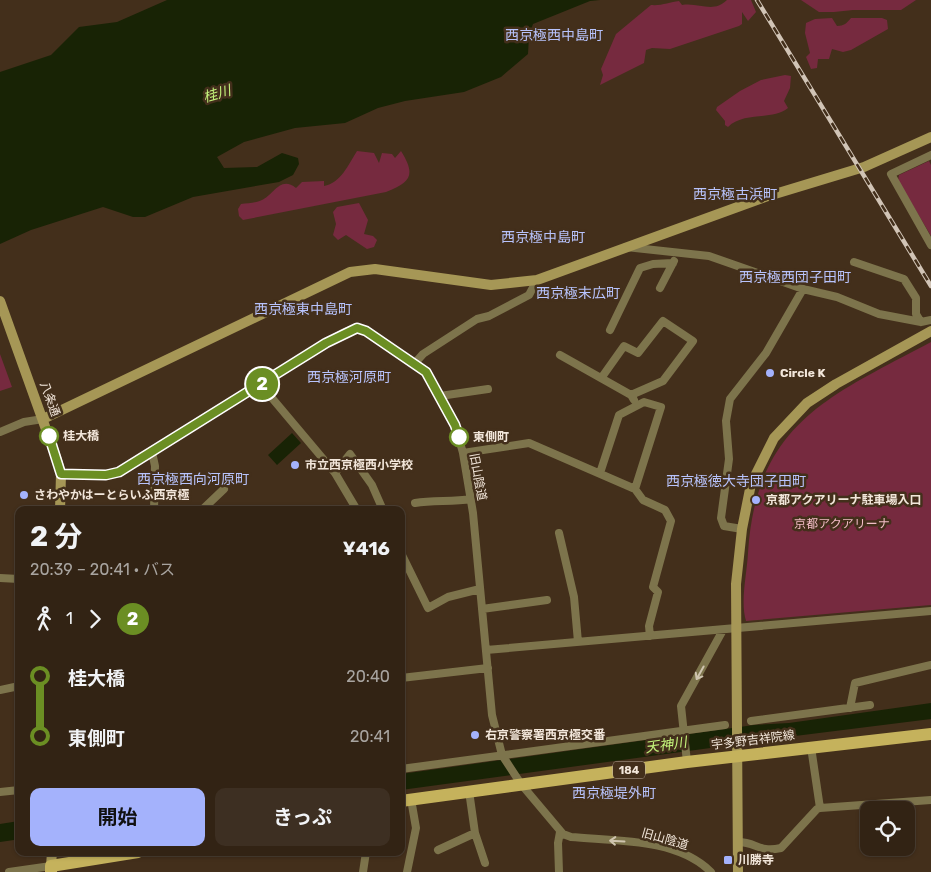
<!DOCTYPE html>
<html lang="ja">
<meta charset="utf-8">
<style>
body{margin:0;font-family:Rubik,"Noto Sans JP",sans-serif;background:#3d2f22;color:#f1f3f6;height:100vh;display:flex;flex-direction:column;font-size:19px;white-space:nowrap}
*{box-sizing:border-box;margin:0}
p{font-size:16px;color:#a8a4a0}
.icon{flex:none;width:28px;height:28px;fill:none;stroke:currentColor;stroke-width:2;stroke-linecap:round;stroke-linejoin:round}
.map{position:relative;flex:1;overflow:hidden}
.sheet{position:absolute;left:15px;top:506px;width:390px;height:350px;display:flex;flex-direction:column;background:#322314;border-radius:10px;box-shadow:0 1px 4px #0004,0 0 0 1px #4d4034}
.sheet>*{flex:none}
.badge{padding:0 10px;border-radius:16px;font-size:18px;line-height:32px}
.tools{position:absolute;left:860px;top:801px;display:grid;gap:10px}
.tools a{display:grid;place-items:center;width:55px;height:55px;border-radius:10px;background:#322314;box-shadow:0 1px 4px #0004,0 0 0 1px #4d4034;font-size:25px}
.map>.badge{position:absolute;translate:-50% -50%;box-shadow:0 0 0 2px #fff}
.legs{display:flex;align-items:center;gap:8px;height:55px;padding:0 15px;font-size:16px}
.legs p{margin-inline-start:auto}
.headline{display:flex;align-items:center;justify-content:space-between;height:85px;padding:0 15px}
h1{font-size:28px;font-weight:700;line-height:38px}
.action{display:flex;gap:10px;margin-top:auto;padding:10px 15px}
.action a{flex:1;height:58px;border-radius:10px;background:#a4b2fc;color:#111;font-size:20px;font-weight:700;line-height:58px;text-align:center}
.action a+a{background:#3d2f22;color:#f1f3f6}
ul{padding:0 15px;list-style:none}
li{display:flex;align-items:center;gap:18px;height:60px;font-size:19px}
li i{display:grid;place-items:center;width:8px;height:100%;margin:0 6px;background:currentColor}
li i::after{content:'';width:12px;height:12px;margin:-6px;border:4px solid;border-radius:50%;background:#322314}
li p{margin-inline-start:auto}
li:first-child i{background:linear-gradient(#0000 50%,currentColor 0)}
li:last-child i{background:linear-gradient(currentColor 50%,#0000 0)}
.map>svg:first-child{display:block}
.green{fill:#762a3f}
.water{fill:#182305}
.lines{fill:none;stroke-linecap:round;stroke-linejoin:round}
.street{stroke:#7d744c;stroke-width:8}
.secondary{stroke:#a69756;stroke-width:10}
.primary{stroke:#c5b25c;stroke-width:12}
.rail-casing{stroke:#d1c4b6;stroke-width:4.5}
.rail{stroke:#432f1b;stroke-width:2.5;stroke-dasharray:8;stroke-linecap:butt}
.oneway{stroke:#cfc4af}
.line-1-casing{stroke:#fff;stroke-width:11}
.line-1{stroke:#6b8e23;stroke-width:8}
.poi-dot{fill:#a4b2fc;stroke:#432f1b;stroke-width:2}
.stop-1-dot{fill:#fff;stroke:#6b8e23;stroke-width:2.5}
.labels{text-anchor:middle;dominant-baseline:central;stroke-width:5;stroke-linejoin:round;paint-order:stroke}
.shield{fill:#432f1b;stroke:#beafa1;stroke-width:1}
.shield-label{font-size:11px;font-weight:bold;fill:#f2e6da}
.poi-label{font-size:12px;font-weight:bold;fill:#f2e6da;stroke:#432f1b;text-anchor:start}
.street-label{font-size:12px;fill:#f2e6da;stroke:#432f1b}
.stop-label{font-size:12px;font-weight:bold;fill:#f2e6da;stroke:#432f1b;text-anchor:start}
.park-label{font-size:12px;fill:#f2bcc6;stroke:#432f1b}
.neighbourhood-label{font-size:14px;fill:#b8c3fc;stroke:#432f1b}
.water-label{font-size:14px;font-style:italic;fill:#c3f37b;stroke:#432f1b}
</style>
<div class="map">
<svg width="931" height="872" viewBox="0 0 931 872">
<rect width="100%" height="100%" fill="#432f1b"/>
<!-- green -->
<path class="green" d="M 727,0 L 751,0 L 756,12 L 748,21 L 742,12 L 742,24 L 739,26 L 670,49 L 652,48 L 646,50 L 644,63 L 600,85 L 603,75 L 601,69 L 616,34 L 651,5 C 661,6 670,2 679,1 L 682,5 C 699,2 713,14 727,0 Z
M 801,0 L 916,0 L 901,10 L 853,10 L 834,12 L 819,12 Z
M 832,18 L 837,26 C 844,26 847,23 851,18 L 882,18 L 887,20 L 888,29 L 851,50 L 843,52 L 832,49 L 829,59 L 818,59 L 817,68 L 811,69 L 806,57 L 810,53 L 805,33 L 806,23 L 815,19 Z
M 785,75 L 791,76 L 790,88 L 784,101 L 788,108 C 772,121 744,111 728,127 L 725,125 L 725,121 L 716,110 L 717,107 L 740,91 L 761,80 Z
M 357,151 L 374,153 L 379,163 L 382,153 L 392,154 L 395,158 L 401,151 C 416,175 411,182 386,192 L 243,220 L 239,216 L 238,209 L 241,204 C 248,203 256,203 262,200 C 273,196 280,175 296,188 L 302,182 L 324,181 L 324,186 C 341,183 348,165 357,151 Z
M 929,161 L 931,165 L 931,236 L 898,180 L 899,175 Z
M 359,203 L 368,220 L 364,234 L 373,236 L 377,240 L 374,247 L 367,249 L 346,235 L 338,240 L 333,235 L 336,224 L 333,212 L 337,207 Z
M 931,342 L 931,605 L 746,621 C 740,601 747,574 748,553 C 756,423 830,396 931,342 Z
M 0,354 L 12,387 L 0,391 Z"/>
<!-- water -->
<path class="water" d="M 167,0 L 600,0 L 590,1 L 533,24 L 529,36 L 528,54 L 501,77 L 464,92 L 405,101 L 378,108 L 345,123 L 295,128 L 244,142 L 217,157 L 224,168 L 257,167 L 282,153 L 298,158 L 299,164 L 293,175 L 279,182 L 193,197 L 145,217 L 133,217 L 103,207 L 31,230 L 0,244 L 0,72 L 51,55 L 79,27 L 117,22 Z
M 292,433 L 301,443 L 277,465 L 268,455 Z
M 931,703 L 931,719 L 787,737 L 777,735 L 725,746 L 401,790 L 401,774 L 754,725 L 789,723 Z
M 19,821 L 19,842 L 14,840 L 0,842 L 0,824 Z"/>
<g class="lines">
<!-- street -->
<path class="street" d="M 931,155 L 891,174 L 931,245
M 626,247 L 709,256 L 803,289 L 837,297 L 879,314 L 921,322 L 931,320
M 854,262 L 904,279 L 916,298 L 916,314 L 921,322
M 660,288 L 674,261
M 610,330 L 640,268 L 653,264 L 673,263
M 560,355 L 631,395 L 634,400
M 415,363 L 423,354 L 477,319 L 489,316 L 529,295 L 537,280
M 602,377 L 624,346 L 638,353 L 663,321 L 693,341 L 663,381 L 631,395
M 261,385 L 335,473 L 357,510
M 440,396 L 488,389
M 0,432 L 24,422 L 43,419
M 152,452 L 155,466 L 154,510
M 463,453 L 529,443 L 635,489 L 643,500 L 665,510 L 671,521 L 653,587 L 658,592 L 649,626 L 650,636
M 335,473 L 350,454 L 372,485 L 383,510
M 600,473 L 619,415 L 644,402 L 661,407 L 635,489
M 61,474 L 92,476 L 119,472 L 326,343 C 338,336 352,324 366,331 L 426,372 L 455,425 L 463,453 L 473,513 L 492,715 L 502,755 L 521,784 L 563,834 L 571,837 C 615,841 677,838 711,872
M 415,503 C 434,500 452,502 471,499
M 202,510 L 224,489
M 742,529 L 724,526 L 721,518 L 729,459 L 726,421 L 730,399 L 766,353 L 803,289
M 559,533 L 574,597 L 578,642
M 401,553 L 428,608 L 448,597 L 480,589
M 0,578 L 19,579
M 482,609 L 547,600
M 486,650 L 931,611
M 401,678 L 488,668
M 0,690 L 19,686
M 850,708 L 855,683 L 931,665
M 751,721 L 870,705
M 811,747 L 820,808
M 687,762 L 681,706 L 723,630
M 401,769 L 725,725
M 469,791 L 475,833 L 485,863
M 0,792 L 19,790
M 738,842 C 757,842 758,853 781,848 L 817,809 L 820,808 L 931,800
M 438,850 L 475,833
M 9,872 L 51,866
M 363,872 L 366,852
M 407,872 L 416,828 L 411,799
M 559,872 L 558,843 L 560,832"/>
<!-- secondary -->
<path class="secondary" d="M 0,301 L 57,460 L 61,474 L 60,510
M 43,419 L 350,272 L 375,269 L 491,285 L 537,280 L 765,197 L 864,167 L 931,137
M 51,866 L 52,852
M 738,872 L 736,584 L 742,529 L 751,484 L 774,438 L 807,403 L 836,384 L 931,331"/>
<!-- primary -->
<path class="primary" d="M 401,801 L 687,762 L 931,734
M 51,872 L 51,866 L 138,852"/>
<defs>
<path id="rail" d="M 757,0 L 931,286"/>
</defs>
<!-- rail casing -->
<use href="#rail" class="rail-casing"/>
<!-- rail -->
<use href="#rail" class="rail"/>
</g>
<!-- one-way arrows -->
<defs><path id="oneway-shaft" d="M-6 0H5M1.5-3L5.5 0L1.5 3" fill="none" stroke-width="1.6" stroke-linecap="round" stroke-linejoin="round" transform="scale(1.25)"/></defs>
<g class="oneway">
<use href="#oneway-shaft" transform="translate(700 673) rotate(119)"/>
<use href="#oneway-shaft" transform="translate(617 841) rotate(-177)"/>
</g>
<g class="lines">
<defs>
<path id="line-1" d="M 49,436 L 61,474 L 106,475 L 119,472 L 326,343 L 357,328 L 366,331 L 426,372 L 455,425 L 459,437"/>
</defs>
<!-- line-1 casing -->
<use href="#line-1" class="line-1-casing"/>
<!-- line-1 -->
<use href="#line-1" class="line-1"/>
</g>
<!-- markers -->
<g class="poi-dot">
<circle cx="770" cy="373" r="5"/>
<circle cx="295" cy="465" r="5"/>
<circle cx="24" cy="495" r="5"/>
<circle cx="756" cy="500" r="5"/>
<circle cx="475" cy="735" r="5"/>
<rect x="723" y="855" width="10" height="10" rx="2.5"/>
</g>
<g class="stop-1-dot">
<circle cx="49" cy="436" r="9"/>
<circle cx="459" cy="437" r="9"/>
</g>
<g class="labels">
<!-- shield labels -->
<rect class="shield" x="613" y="761.5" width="32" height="17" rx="4"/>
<g class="shield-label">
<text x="629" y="770">184</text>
</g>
<!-- poi labels -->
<g class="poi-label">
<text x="780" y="373">Circle K</text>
<text x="305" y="465">市立西京極西小学校</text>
<text x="34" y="495">さわやかはーとらいふ西京極</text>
<text x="766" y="500">京都アクアリーナ駐車場入口</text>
<text x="485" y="735">右京警察署西京極交番</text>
<text x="738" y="860">川勝寺</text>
</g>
<!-- street labels -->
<g class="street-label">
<text transform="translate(50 399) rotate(70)">八条通</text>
<text transform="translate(478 477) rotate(80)">旧山陰道</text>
<text transform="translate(753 740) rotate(-7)">宇多野吉祥院線</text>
<text transform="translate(665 839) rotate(16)">旧山陰道</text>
</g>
<!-- stop labels -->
<g class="stop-label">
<text x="63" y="436">桂大橋</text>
<text x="473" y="437">東側町</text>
</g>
<!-- park labels -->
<g class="park-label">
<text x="842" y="524">京都アクアリーナ</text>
</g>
<!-- neighbourhood labels -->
<g class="neighbourhood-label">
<text x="554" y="35">西京極西中島町</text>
<text x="735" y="194">西京極古浜町</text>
<text x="543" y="237">西京極中島町</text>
<text x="795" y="277">西京極西団子田町</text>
<text x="578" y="293">西京極末広町</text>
<text x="303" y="309">西京極東中島町</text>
<text x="349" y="377">西京極河原町</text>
<text x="193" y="479">西京極西向河原町</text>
<text x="736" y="481">西京極徳大寺団子田町</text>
<text x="614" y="793">西京極堤外町</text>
</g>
<!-- water labels -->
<g class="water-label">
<text transform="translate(217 94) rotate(-16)">桂川</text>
<text transform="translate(666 745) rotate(-8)">天神川</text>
</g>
</g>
</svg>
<div class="tools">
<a><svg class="icon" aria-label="locate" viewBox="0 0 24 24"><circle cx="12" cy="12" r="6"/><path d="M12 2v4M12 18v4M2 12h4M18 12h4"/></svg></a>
</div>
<b class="badge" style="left:262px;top:384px;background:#6b8e23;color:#fff">2</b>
<section class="sheet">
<div class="headline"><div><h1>2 分</h1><p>20:39 – 20:41 · バス</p></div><b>¥416</b></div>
<div class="legs"><svg class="icon" aria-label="walk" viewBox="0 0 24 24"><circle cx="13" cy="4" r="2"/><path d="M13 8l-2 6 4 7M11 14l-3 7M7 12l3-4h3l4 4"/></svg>1<svg class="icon" aria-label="forward" viewBox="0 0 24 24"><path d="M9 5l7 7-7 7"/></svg><b class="badge" style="background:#6b8e23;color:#fff">2</b></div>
<ul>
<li><i style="color:#6b8e23"></i><b>桂大橋</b><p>20:40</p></li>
<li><i style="color:#6b8e23"></i><b>東側町</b><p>20:41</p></li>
</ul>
<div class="action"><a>開始</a><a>きっぷ</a></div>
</section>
</div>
